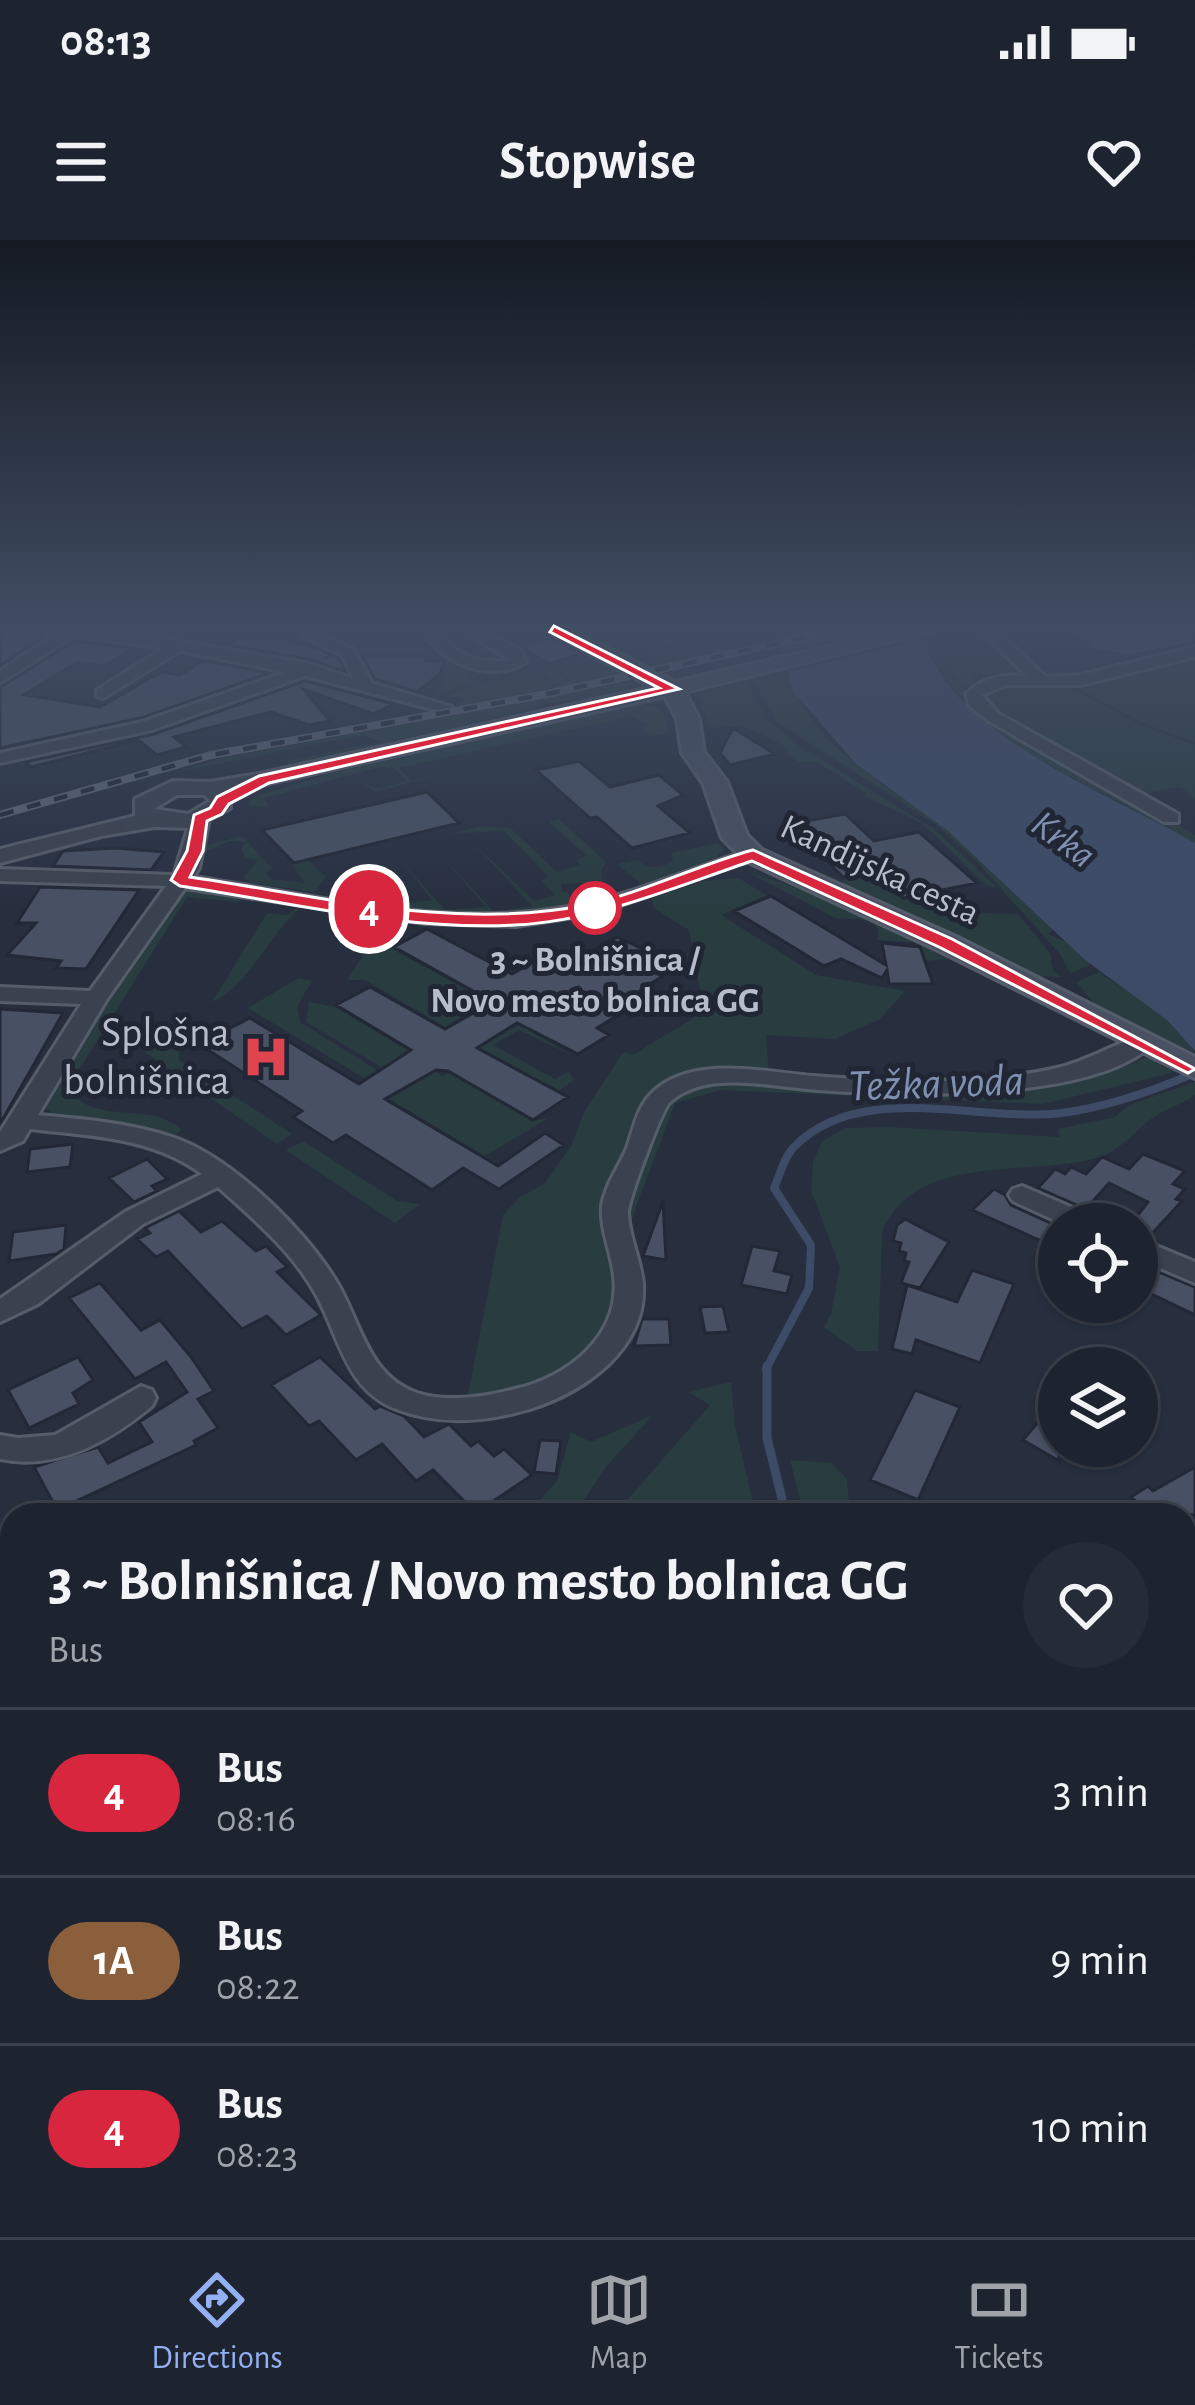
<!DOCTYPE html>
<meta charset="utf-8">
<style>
body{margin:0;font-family:"Alegreya Sans",sans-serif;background:#252b37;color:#f1f3f6;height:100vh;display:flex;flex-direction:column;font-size:45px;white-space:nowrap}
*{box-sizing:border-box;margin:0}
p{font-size:39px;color:#a0a4aa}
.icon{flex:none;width:66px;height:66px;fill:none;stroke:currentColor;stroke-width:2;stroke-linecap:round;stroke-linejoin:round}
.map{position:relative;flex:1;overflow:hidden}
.side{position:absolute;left:0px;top:1263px;width:1197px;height:735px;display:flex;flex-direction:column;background:#1d232f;border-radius:36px 36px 0 0;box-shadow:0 3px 9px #0004,0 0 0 3px #3b404b}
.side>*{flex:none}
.badge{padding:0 24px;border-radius:39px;font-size:42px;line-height:78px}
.tools{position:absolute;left:1038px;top:963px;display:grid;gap:24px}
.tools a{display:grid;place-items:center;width:120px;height:120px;border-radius:50%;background:#1d232f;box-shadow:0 3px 9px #0004,0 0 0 3px #3b404b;font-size:60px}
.map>.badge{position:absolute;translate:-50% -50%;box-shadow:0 0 0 6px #fff}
.round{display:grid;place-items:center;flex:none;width:126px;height:126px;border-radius:63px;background:#252b37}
.head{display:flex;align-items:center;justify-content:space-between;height:204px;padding:0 48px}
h1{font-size:57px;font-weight:700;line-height:90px}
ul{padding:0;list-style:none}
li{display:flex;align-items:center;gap:36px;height:168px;padding:0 48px;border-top:3px solid #3b404b}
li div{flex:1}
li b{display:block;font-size:45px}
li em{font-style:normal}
li .badge{min-width:132px;font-weight:700;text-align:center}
.status{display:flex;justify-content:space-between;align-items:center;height:84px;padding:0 60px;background:#1d232f;direction:ltr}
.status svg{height:33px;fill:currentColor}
header{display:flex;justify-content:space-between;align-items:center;height:156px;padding:0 48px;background:#1d232f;font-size:54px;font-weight:700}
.menu{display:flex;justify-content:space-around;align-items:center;height:168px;border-top:3px solid #3b404b;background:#1d232f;font-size:33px;color:#a0a4aa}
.menu a{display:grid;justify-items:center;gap:6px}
.menu .on{color:#93b0f3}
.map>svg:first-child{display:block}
.green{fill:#293c40}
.water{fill:#3d4b67}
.pier{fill:#272f3f}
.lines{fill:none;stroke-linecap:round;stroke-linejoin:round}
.stream-far1{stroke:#3d4b67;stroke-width:8}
.stream{stroke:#3d4b67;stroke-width:9}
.building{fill:#485163;stroke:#222836;stroke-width:3}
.minor-casing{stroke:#565d6a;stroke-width:6}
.tertiary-casing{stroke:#565d6a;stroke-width:6}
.secondary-casing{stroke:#565d6a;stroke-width:6}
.minor{fill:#3b424f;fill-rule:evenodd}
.tertiary{fill:#3b424f;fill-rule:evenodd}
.secondary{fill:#495062;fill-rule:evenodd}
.rail-casing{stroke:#5d6576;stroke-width:8}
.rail{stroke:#202634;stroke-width:4.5;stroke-dasharray:14;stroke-linecap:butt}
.line{fill:#d7263d;stroke:#fff;stroke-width:3}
.stop-dot{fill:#fff;stroke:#d7263d;stroke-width:6}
.labels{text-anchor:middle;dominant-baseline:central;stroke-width:10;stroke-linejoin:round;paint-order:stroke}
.far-street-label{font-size:36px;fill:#b7bdca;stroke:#202634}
.far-stop-label{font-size:36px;font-weight:bold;fill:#b7bdca;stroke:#202634}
.far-water-label{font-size:39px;font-style:italic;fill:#8090b0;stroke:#202634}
.poi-label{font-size:42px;fill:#b7bdca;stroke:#202634;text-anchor:end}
.water-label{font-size:45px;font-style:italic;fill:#8090b0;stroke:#202634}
</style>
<div class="status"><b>08:13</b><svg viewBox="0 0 49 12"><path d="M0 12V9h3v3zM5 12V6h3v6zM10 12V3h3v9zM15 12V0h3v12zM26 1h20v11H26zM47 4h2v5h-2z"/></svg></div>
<header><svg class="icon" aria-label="menu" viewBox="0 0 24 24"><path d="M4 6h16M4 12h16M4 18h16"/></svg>Stopwise<svg class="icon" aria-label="heart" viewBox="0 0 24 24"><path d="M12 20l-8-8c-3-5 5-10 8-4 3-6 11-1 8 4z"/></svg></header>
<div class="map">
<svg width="1195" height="1997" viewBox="0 0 1195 1997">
<rect width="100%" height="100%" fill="#272f3f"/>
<!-- green -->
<path class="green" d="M 339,389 L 412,389 L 416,402 L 470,434 L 471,442 L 432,458 L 448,436 L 441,432 L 443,420 L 380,417 L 365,435 L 386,441 C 368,449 365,433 357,419 L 363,403 L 373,395 Z
M 688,389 L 737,389 L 729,412 L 659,427 L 648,420 L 651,402 L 668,405 L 661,409 L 669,411 L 673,404 L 653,400 Z
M 964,389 L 981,390 L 1025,434 L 971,435 L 974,440 L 1013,438 L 970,449 L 961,446 L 934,396 Z
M 929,397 L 952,441 L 967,451 L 972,461 L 1195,595 L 1195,603 C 1123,560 1037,529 974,473 C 953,454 939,428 924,404 L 923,399 Z
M 1195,415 L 1195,502 L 1140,482 L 1076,447 Z
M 554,428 L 568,442 L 572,439 L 559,429 L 618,429 L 626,434 L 460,467 L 457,465 L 466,458 L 446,456 C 483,441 517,433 554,446 L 543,432 Z
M 789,432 C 805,507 897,548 951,594 C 987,624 1021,656 1053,690 L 1048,694 L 1071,704 L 1090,725 L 1070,733 L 1060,714 L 976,621 L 938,586 L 776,481 L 754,440 Z
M 635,441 C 617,462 546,457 515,474 L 255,532 L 289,524 L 288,520 L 381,502 L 363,495 L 172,533 L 232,516 Z
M 745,441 L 768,481 L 799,506 L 934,589 L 998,648 L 986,645 L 922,583 L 864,556 L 866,553 L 817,522 L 798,522 L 785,512 L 789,509 C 760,492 742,480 709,489 L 698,454 Z
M 1028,442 L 1077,451 L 1142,486 L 1195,505 L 1195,560 L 1181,547 L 1146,553 L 1119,548 L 983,464 L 981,450 Z
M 638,464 C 660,464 666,472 668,493 L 652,496 L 642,489 L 650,485 L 631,476 L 399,528 L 411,541 L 461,529 L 375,552 L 362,543 L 379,549 L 406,541 L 394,528 L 380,527 L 265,558 L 268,567 L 247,565 L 253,557 L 328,534 Z
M 559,579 L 607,623 L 601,629 L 603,642 L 561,644 L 562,652 L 568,652 L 572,664 L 605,655 L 606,659 C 524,682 444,673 364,661 L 356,655 L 370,640 L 394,665 L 432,660 L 398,617 L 445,670 L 486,667 L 435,608 L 494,672 L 532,666 L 469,599 L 534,661 L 555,655 L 541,640 L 549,637 L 503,590 L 451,594 L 480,586 L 510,588 L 557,632 L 580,625 L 577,620 L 587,616 L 549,582 Z
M 242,596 L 272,628 L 266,633 L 271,639 L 305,643 L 292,624 L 308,620 L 326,637 L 314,652 L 252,643 L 243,638 L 258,620 L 245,618 L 241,609 L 246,602 L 229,601 L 205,612 L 205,606 Z
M 718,603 L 724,609 L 716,618 L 642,645 L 617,624 L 638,620 C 648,630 662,628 673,621 L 671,613 Z
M 748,632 L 820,655 L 954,718 L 927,721 L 920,703 L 877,700 L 879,690 L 871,680 L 835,678 Z
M 874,632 L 904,660 L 946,651 L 969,673 L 1018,674 L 1050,713 L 1053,731 L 1062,737 L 1033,736 L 821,638 L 842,643 L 844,638 Z
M 738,638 L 767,655 L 721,675 L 816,735 L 905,751 L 880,779 L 835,799 L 766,795 L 769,836 L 681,841 L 635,904 L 609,1097 L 541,1148 L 466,1165 L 503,975 L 519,958 L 545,943 L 572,905 L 583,874 L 623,812 L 633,815 L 711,767 L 702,760 L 689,690 L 654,668 L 652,658 L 703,641 Z
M 191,649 L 244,657 L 238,662 L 187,657 L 70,844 C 76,877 129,870 156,876 C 165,878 174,885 182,889 L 173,897 L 53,873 L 43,867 L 102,756 L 180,651 Z
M 294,669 L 299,669 C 268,696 249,746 212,762 L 267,673 L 288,675 Z
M 368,708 L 392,709 L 487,761 L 445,787 L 365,740 L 347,740 Z
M 1099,732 C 1129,755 1180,777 1195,813 L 1099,769 L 1076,742 Z
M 299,738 L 312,741 L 297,766 L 300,782 L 377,830 L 364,838 L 248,768 Z
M 309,762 L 335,767 L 407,810 L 403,813 L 407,817 L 381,827 L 306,782 Z
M 519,785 L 574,816 L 519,790 L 493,805 L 555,839 L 569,831 L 574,840 L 558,851 L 478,808 Z
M 178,796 L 179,820 L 292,894 L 277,904 L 143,811 Z
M 1147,817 L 1175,832 L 1043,864 L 720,850 L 675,863 L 629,986 L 624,985 L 630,938 L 669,855 L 707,842 C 854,840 1008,882 1147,817 Z
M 427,827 L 442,836 L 449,833 L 533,881 L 550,877 L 485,916 L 389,859 L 425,838 L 419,832 Z
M 1195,842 L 1195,855 C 1182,865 1166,868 1154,877 C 1136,889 1124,908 1102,916 C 1036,939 917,909 882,992 L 878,1111 L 857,1111 L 824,1087 L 831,1074 L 840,1027 L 811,950 L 813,923 L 822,901 L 846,888 L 888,887 L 1059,897 L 1058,889 L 1115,877 L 1129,865 Z
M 303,901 L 397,961 L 420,964 L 395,983 L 286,910 Z
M 731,1142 L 735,1186 L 756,1275 L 614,1275 L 710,1165 L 689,1152 Z
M 653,1175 L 605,1228 L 578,1269 L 588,1275 L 527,1275 L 557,1241 L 571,1192 L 591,1202 Z
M 790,1220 L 831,1223 L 847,1239 L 850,1275 L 804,1275 Z
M 480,1986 L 681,1986 L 671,1997 L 485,1997 Z"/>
<!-- water -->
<path class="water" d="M 776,389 L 921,389 C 943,494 1112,554 1195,603 L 1195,811 L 1167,780 L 1085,720 L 948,591 L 856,524 L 793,451 Z"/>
<!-- pier -->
<path class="pier" d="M 887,389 L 927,389 L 929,398 L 783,432 L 779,413 Z"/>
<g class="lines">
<!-- stream-far1 -->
<path class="stream-far1" d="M 766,1129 L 809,1048 L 811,1005 L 774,948 C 780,935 784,917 794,907 C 860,839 979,883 1062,873 C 1108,867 1153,851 1195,833"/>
<!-- stream -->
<path class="stream" d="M 767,1126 L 767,1198 L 786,1275
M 0,1419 L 12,1410"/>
</g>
<!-- building -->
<path class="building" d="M 9,389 L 46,395 L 0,426 L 0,396 Z
M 1060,389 L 1195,391 L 1195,403 L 1127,416 L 1083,407 L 1088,402 Z
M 242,396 L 263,400 L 271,396 L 320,409 L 331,415 L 327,417 L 339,418 L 345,431 L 311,420 L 228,405 Z
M 550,397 L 581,414 L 549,424 L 522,407 Z
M 74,401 L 132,408 L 105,426 L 77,422 L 24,455 L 100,467 L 161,432 L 180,435 L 204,420 L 269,433 L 141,478 L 0,508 L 0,447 Z
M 363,417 L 427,417 L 426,421 L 444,421 L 440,434 L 417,452 L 375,439 Z
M 305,441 L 394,464 L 373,474 L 303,449 L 330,481 L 309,485 L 271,472 L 174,497 L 186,507 L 157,515 L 138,500 L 31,527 L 25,522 L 154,494 Z
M 733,488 L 775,514 L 730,525 L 720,513 Z
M 579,521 L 610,547 L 659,535 L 683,555 L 658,566 L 690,593 L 632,608 L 597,577 L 590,578 L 536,530 Z
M 427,552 L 459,583 L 294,623 L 262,590 Z
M 845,574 L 874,601 L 919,592 L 977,643 L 903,658 L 874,631 L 843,637 L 789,584 Z
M 116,608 L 164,612 L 151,630 L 53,626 L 63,611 Z
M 40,647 L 139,650 L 86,729 L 56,728 L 61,721 L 7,715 L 36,683 L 17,683 Z
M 771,656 L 886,725 L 882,703 L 920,707 L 933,744 L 889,744 L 887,730 L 882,738 L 841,719 L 824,726 L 734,671 Z
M 427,689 L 512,734 L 552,711 L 574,722 L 617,697 L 678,726 L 641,750 L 651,755 L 597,788 L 609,795 L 578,814 L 517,783 L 477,808 L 568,857 L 533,880 L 448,831 L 436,830 L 385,859 L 498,926 L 545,893 L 564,905 L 499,949 L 463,928 L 432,950 L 346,895 L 333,903 L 293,877 L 302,871 L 199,804 L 250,778 L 359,844 L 411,810 L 336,765 L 370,747 L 445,789 L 493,762 L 394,707 Z
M 0,769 L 63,773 L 0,884 Z
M 73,904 L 70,927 L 27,932 L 30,909 Z
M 1143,914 L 1185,931 L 1173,944 L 1185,949 L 1176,959 L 1182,961 L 1148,998 L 1137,994 L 1137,976 L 1148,962 L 1109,943 L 1086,969 L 1038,948 L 1055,929 L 1065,934 L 1071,927 L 1086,934 L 1102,917 L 1129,929 Z
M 147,919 L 167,939 L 152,946 L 157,951 L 134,962 L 109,938 Z
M 994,949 L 1005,955 L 1011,965 L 1059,987 L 1059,1009 L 972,970 Z
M 663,961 L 666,1020 L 643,1016 Z
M 179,971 L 201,992 L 222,981 L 256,1011 L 266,1006 L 287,1027 L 277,1032 L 321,1075 L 286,1095 L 267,1076 L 242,1089 L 168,1011 L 156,1017 L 137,999 L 150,993 L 145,988 Z
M 905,979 L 949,1002 L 920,1048 L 901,1043 L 909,1022 L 904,1021 L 906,1013 L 899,1011 L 901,1003 L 893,1001 L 897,985 Z
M 66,985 L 64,1009 L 56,1014 L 9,1021 L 13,992 Z
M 752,1006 L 780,1011 L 774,1031 L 792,1035 L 787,1054 L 741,1045 Z
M 1137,1023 L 1195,1047 L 1195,1075 L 1137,1047 Z
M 972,1030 L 1014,1044 L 980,1123 L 916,1100 L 912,1114 L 892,1109 L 907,1045 L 957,1062 Z
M 100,1043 L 141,1090 L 160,1080 L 191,1117 L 214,1151 L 198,1159 L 218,1188 L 194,1201 L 196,1205 L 57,1270 L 34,1227 L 98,1207 L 108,1223 L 152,1202 L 139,1182 L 187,1152 L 166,1122 L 135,1139 L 69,1058 Z
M 723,1066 L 729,1092 L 705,1093 L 700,1067 Z
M 642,1079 L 669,1079 L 671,1105 L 634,1106 Z
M 78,1117 L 93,1140 L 73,1153 L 79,1164 L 29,1188 L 8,1150 Z
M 320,1117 L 375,1169 L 380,1166 L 404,1176 L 424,1197 L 449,1184 L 471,1206 L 478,1201 L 494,1216 L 504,1209 L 532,1235 L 476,1273 L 433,1230 L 416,1241 L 382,1204 L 356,1220 L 319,1181 L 309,1186 L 271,1145 Z
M 915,1150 L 960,1167 L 918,1260 L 870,1240 Z
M 1059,1157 L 1059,1221 L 1023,1200 Z
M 540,1200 L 561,1201 L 556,1234 L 534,1232 Z
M 1195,1227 L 1195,1275 L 1151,1275 L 1131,1257 L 1148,1246 L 1153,1251 Z"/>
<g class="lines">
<defs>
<path id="minor" d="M 43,389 L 98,389 L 150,396 L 310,424 L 354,439 L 342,415 L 304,397 L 302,394 L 309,390 L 353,409 L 372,443 L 452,467 L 444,472 L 305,436 L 152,490 L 0,523 L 0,513 L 142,482 L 286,432 L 180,411 L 103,458 L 97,456 L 97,450 L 164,408 L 73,396 L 0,443 L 0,431 L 56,394 Z
M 422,389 L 437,389 C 453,415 480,425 510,420 L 460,389 L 479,389 L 521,411 L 526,422 C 491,444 441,424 422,389 Z
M 979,389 L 995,389 L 1046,437 L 1081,435 L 1195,407 L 1195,417 L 1081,445 L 1005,445 L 982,455 L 999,474 L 1178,574 L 1178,582 L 1164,582 L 987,480 L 969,465 L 966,454 C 983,437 1004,434 1027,436 Z
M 200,573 L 209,579 L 199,628 L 193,637 C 320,656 460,693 588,663 C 641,651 694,628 746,611 L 763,615 L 599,673 L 516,686 L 425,683 L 185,648 L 107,759 L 38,875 C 83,879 129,883 172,897 C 231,916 309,993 339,1046 C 361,1085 369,1136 417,1153 C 448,1163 484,1157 515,1149 C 566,1138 621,1096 614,1037 C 612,1013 600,990 602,966 C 605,945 619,927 627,908 C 634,888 637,866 654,851 C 694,815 765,832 813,836 C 893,842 978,846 1057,828 C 1087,821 1113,804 1142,796 L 1154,803 C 1094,863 899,856 818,850 C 781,848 738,837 701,846 C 690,849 677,855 669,863 C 661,873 628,960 628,973 C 629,997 641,1020 643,1044 C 647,1109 584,1152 530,1169 C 486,1182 440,1186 396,1169 C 342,1148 339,1090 311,1046 C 288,1008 251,977 218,947 L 143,984 L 38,1064 L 0,1082 L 0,1059 L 125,972 L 202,934 C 152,897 90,896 30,889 L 23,901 L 0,911 L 0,892 L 81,764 L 0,761 L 0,747 L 90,751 L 166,646 L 0,641 L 0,629 L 174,635 L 191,579 Z
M 1022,946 L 1096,978 L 1100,984 L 1063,984 L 1013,961 L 1009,955 L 1013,949 Z
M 1137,998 L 1195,1022 L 1195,1043 L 1137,1018 Z
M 141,1146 L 152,1150 L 156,1158 L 152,1166 C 109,1202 57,1231 0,1219 L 0,1195 L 18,1198 L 55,1195 Z
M 1195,1327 L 1195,1358 L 1185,1362 L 1185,1331 Z
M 12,1556 L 12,1594 L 0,1597 L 0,1559 Z
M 1185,1939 L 1195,1940 L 1195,1986 L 1185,1985 Z
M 12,1979 L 12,1986 L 63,1986 L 59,1997 L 3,1997 Z
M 1042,1986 L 1112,1986 L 1108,1997 L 1037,1997 Z"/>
<path id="tertiary" d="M 672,443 L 682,449 L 679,453 L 229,552 L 230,568 L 193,588 L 155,587 L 101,596 L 0,623 L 0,609 L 135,576 L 135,559 L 173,541 L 210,542 L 264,533 ZM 177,555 L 205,555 L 210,561 L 188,574 L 154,569 Z"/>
<path id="secondary" d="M 544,389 L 570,389 L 675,442 L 904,389 L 941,389 L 685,452 L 699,479 L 704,512 L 727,542 L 747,595 L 762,610 L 956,697 L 1195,817 L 1195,838 L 936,709 L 744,620 L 722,598 L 703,543 L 682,513 L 677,479 L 663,453 Z"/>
</defs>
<!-- minor casing -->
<use href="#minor" class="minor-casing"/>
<!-- tertiary casing -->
<use href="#tertiary" class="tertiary-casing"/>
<!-- secondary casing -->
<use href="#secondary" class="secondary-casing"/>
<!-- minor -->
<use href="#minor" class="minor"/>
<!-- tertiary -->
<use href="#tertiary" class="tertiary"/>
<!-- secondary -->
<use href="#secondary" class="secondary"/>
<defs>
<path id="rail" d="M 0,575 L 211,515 L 547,454 L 843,389"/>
</defs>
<!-- rail casing -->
<use href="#rail" class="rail-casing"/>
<!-- rail -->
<use href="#rail" class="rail"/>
</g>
<!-- sky -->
<linearGradient id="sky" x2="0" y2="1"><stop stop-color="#151a23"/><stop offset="0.58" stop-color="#414d63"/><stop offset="1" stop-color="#414d63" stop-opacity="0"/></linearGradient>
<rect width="1195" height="669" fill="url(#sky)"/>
<!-- line -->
<path class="line" d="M 554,386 L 679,449 L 269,543 L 229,564 L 222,574 L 207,581 L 203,611 L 190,637 C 319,656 456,691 586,665 C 643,653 697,625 753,610 L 952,699 L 1195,829 L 1188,833 L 939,707 L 752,621 C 675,647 597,681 515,685 C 404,691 289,662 180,646 L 171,640 L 187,611 L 194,575 L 210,568 L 217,557 L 259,536 L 659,448 L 550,392 Z"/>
<!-- icons -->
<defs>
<symbol id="hospital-bare" viewBox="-9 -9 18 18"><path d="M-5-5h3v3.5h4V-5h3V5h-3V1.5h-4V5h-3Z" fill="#e0444e" stroke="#202634" stroke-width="2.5" paint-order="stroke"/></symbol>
</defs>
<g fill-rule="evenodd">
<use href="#hospital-bare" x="233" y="784" width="66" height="66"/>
</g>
<!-- markers -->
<circle class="stop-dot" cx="595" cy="668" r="24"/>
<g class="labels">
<!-- far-street labels -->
<g class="far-street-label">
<text transform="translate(880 630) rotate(25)">Kandijska cesta</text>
</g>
<!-- far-stop labels -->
<g class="far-stop-label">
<text x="595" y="720">3 ~ Bolnišnica /<tspan x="595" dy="41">Novo mesto bolnica GG</tspan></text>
</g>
<!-- far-water labels -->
<g class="far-water-label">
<text transform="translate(1063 600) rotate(36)">Krka</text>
</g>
<!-- poi labels -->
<g class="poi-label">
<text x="230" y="793">Splošna<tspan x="230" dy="48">bolnišnica</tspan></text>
</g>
<!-- water labels -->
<g class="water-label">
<text transform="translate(936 844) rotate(-2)">Težka voda</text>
</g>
</g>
</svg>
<div class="tools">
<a><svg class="icon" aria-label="locate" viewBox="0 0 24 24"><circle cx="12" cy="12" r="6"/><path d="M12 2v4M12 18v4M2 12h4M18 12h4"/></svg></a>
<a><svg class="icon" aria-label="layers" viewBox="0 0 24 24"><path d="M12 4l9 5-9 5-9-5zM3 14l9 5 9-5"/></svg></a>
</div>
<b class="badge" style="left:369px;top:669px;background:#d7263d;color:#fff">4</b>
<section class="side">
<div class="head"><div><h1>3 ~ Bolnišnica / Novo mesto bolnica GG</h1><p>Bus</p></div><a class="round"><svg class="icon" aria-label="heart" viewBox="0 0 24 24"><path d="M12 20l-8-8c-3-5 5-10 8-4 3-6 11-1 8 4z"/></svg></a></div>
<ul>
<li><span class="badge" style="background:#d7263d;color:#fff">4</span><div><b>Bus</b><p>08:16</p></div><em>3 min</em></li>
<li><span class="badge" style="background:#8b5e3c;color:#fff">1A</span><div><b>Bus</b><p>08:22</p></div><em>9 min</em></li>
<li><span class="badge" style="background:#d7263d;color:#fff">4</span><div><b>Bus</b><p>08:23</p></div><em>10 min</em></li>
</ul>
</section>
</div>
<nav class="menu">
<a class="on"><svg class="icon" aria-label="directions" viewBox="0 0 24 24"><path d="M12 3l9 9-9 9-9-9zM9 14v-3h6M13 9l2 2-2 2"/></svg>Directions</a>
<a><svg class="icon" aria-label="map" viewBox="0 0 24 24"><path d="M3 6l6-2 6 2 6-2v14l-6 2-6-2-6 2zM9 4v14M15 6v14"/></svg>Map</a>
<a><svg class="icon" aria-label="tickets" viewBox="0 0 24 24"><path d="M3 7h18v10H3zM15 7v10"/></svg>Tickets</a>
</nav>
